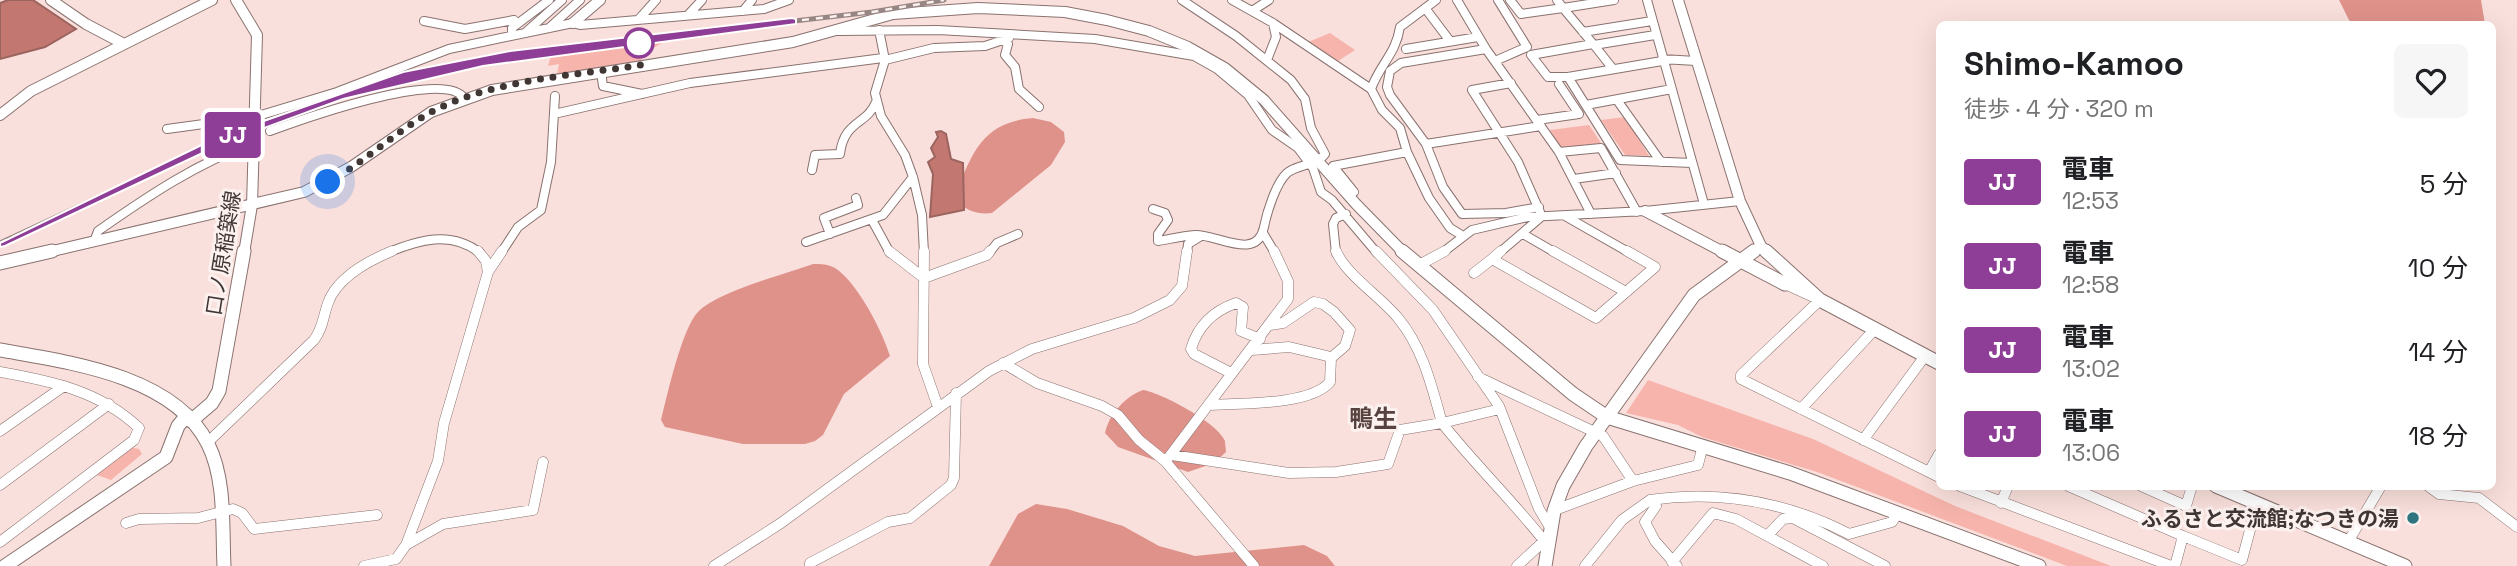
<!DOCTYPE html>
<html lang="ja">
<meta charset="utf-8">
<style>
body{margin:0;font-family:"Space Grotesk","Noto Sans JP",sans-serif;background:#f6f6f6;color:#202124;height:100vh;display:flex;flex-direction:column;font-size:26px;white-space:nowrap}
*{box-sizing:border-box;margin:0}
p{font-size:23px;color:#757577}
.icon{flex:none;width:38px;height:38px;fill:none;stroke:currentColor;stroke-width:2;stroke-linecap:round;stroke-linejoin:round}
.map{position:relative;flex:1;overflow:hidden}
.details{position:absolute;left:1936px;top:21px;width:560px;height:469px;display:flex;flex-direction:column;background:#fff;border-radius:10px;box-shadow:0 7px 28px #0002}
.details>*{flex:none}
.badge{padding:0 14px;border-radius:5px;font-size:24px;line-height:46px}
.you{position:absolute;width:35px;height:35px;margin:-18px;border:5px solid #fff;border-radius:50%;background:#1a73e8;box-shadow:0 0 0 10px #1a73e833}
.map>.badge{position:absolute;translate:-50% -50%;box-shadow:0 0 0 4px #fff}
.round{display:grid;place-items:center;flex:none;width:74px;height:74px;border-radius:10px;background:#f6f6f6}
.head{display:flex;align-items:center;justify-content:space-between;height:119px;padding:0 28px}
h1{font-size:33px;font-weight:800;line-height:52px}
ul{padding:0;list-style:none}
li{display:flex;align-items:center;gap:21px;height:84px;padding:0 28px}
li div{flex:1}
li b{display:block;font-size:26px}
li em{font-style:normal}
li .badge{min-width:77px;font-weight:700;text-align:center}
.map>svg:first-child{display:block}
.green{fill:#f6b4ac}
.forest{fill:#df928a}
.water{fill:#c27870;stroke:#9b645e;stroke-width:2}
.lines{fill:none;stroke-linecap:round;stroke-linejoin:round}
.street-far1-casing{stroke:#89726f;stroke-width:10}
.street-casing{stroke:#89726f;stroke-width:11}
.secondary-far1-casing{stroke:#89726f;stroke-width:12}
.secondary-casing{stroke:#89726f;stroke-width:15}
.street-far1{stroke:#fff;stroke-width:8}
.street{stroke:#fff;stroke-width:10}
.secondary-far1{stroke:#fff;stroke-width:10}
.secondary{stroke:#fff;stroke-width:13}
.rail-casing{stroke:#978683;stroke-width:5}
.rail{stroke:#fcf1ef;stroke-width:2.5;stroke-dasharray:7;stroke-linecap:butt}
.line{fill:#8f3e97;stroke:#fff;stroke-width:2}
.walk{stroke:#403634;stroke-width:7;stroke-dasharray:0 12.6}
.stop-dot{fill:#fff;stroke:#8f3e97;stroke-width:3.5}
.poi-dot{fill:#2f7780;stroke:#fcf1ef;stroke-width:2.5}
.labels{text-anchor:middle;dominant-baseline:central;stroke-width:6;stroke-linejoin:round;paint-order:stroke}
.street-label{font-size:21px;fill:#403634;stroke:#fcf1ef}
.poi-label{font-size:21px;font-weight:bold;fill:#403634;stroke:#fcf1ef;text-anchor:end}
.quarter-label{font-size:24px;font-weight:bold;fill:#57423f;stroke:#fcf1ef}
</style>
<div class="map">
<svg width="2517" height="566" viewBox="0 0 2517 566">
<rect width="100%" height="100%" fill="#fae0dc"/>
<!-- green -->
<path class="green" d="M 1330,33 L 1355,50 L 1335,63 L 1306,43 Z
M 664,42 L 644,53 L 641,61 L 557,74 L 559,64 L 548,66 L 551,56 Z
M 1625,117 L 1649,156 L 1625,155 L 1601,120 Z
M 1589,125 L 1603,146 L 1562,150 L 1550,130 Z
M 1648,380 L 1813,439 L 1955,506 L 2111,566 L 2067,566 L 1817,472 L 1702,437 L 1678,425 L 1626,413 Z
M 130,447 L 139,449 L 142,454 L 111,480 L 94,474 Z"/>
<!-- forest -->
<path class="forest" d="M 2339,0 L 2481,0 L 2485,24 L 2351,24 Z
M 1033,118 L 1051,122 L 1064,132 L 1065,142 L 1051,165 L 992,213 C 978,215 962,210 955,197 C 971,154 982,122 1033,118 Z
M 813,264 C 821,264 828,264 835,268 C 857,282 882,330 890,356 L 844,394 L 823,435 L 815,441 L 805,444 L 743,444 L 665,427 L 661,420 C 667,396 682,328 698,312 C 717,292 785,274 813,264 Z
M 1143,390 C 1162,393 1218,423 1225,441 C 1225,443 1226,450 1226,452 L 1214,463 L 1188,472 L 1118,447 L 1105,433 C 1109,414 1126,396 1143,390 Z
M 1036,504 L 1067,509 L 1123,526 L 1159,546 L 1195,556 L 1304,545 L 1327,556 L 1335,566 L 989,566 L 1018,514 Z"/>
<!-- water -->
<path class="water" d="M 8,0 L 33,0 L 76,29 L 45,47 L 0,59 L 0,3 Z
M 941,131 L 946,134 L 951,159 L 963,163 L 964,210 L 930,217 L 933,174 L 928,162 L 935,157 L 931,148 L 938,137 L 936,132 Z"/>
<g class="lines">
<defs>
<path id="street-far1" d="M 1232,0 L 1273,23 L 1371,89 L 1382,110 L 1400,128 L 1407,152 L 1429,198 L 1450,228 L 1463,236
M 1457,0 L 1486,49 L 1559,152 L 1591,214
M 1510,0 L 1521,14 L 1563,8 L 1594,45 L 1655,35
M 1557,0 L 1563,8 L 1614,0
M 1647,0 L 1704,204
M 1425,8 L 1450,41
M 743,11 L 752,0
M 1252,11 L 1269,0
M 688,15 L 702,0
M 639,19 L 656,0
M 424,21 L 465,29 L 514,20
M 549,28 L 580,0
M 879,30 L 885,60 L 875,93 L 881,116 L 905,155 L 913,177 L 922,215 L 924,253
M 838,31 L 938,30 L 1095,39 L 1194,56 L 1217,69 L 1248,95 L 1272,130 L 1298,148 L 1313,168 L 1321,192 L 1332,200 L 1377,253
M 526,32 L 562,0
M 1583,32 L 1652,21
M 512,35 L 512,28 L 549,0
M 1002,40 L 1008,44 L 1005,55 L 1015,67 L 1019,89 L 1039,107
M 1593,44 L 1531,55 L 1548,77 L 1568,77 L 1662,61
M 1594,45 L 1613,69
M 1406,49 L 1478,37
M 1662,59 L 1696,61
M 885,60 L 934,48 L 985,46 L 1009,38
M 1267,60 L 1276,37 L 1273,23
M 1495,61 L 1527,47 L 1498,0
M 601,72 L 603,86 L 642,94
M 1568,77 L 1620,160 L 1692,163
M 1511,83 L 1472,90 L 1518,162 L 1540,212
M 1371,89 C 1380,64 1396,54 1400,27 L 1436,0
M 1617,100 L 1661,162
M 1586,105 L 1672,89
M 554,114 L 690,83 L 883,58
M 1537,120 L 1579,114 L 1559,84
M 167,129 L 255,117 L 337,92 L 449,49 L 573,23 L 580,25 L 764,9 L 789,0
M 270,131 C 300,120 444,68 464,98
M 1426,144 L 1390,95 L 1387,87 L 1390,71 L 1401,63 L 1486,49
M 1559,152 L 1601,148 L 1637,212
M 812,170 L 815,155 L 840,154 C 844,120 867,125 876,102
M 1574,179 L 1616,173
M 1349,196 L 1354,192 L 1333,166 L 1407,152
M 1539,207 L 1506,213 L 1462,214 L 1443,187 L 1426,144 L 1541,126
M 1153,209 L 1165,213 L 1168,220 L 1158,234 L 1158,241 C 1170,239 1183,236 1195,235 C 1217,234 1257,262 1264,227 C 1267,212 1276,183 1287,173 C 1298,164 1316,166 1325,154 L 1311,128 L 1305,99 L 1291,80 L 1236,36 L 1182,0
M 1565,216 L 1630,253
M 872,220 L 890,253
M 1263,233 L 1275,253
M 830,234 L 824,218 L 858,205 L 856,198
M 1523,234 L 1556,253
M 94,242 L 98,231 C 148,196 197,163 255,142
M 806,242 L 883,215 L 913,177
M 387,253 C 418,240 451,230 480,253
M 501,253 L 518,227 L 541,210 L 551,162 L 555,96
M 989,253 L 997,243 L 1018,234
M 1187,253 L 1188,244 L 1201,236
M 1336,253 L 1333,224 L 1336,218 L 1346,214
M 1442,253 L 1472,230 L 1528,217 L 1645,211 L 1740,201
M 1499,253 L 1541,217"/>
<path id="street" d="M 478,251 L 486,261 L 488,272
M 889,251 L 924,278 L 987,255 L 990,251
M 924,251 L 923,364 L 938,407
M 1336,251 C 1346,275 1381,297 1398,318 C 1423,348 1432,387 1442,423 L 1500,409
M 1376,251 L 1433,310 L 1499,406 L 1539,509 L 1551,529
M 1501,251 L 1492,259 L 1596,318 L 1655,267 L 1627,251
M 1553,251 L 1626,292
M 1419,265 L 1445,251
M 1474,273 L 1492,259
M 1785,284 L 1820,300 L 1741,375 L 1741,379 L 1939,477
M 1270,325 L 1283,323 L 1314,302 L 1323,304 L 1334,312 L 1350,330 L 1345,346 L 1331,358
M 1003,363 L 1037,383 L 1102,406 L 1118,415 L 1139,440 L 1165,461 L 1254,566
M 0,372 C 51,381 100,391 139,428 L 134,440 L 0,542
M 1231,373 L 1194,354 L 1191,349 C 1198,325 1213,311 1236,303 L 1243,307 L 1241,331 L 1260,339
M 1478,377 L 1603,436 L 1633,481
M 1208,405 C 1238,403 1310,406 1330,382 L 1331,358 L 1327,356 L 1289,347 L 1252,350
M 1801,409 L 1875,329
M 0,431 L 64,386
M 1863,440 L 1925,356
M 207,443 L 314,340 C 323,328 323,317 328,303 C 337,278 368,261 392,251
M 1172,455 L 1289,473 L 1336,472 L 1388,464 L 1400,430 L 1442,423 C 1476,466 1516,504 1549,547
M 1169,457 L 1288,299 L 1288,281 L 1274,251
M 1929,472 L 1939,454
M 0,485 L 109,404
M 1960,486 L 2171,566
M 2068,486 L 2183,536
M 2141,486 L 2186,506 L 2192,486
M 2428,486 L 2439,494 L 2479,498 L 2517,527
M 1650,500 C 1719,490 1787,502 1849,534 L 1892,522 L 1897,514
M 2001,503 L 2008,486
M 1555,510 L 1633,481 L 1698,465 L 1702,449
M 126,523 L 139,519 L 198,518 L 233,509 L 242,513 L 254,529 L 377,515
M 1768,535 L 1783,519 L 1793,518 L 1885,566
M 2348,542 L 2381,486
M 406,545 L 438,461 L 444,423 L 488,272 L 502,251
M 1672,562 L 1713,513 L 1736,519 L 1823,566
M 364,566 L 396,559 L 406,545 L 443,524 L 533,510 L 543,462
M 714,566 L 781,523 L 989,371 L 1032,349 L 1134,318 L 1170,300 L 1182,286 L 1187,251
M 810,566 L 810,563 L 888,522 L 910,518 L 951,485 L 954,478 L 956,393
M 1517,566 L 1544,541
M 1585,566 L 1622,520 L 1650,500 L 1656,506 L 1645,522 L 1655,541 L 1677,566
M 2175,566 L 2183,536 L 2242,560 L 2257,504"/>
<path id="secondary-far1" d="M 51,0 L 86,24 L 124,44
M 236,0 L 257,35 L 252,205 L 244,253
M 1678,0 L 1740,201 L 1761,246 L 1768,253
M 573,23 L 600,0
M 0,115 L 31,91 L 212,0
M 1645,211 L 1725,253
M 44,253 L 304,192 L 351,167 L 431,112 L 492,90 L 793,42 L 893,14 L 978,8 L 1065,12 L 1107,20 L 1149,31 L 1188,47 L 1225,68 L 1264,100 L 1356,204 L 1404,253
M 1752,253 L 1761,246"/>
<path id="secondary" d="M 1402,251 L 1573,394 L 1607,417 L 1790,473 L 2039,566
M 1722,251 L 1785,284
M 1766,251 L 1820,300 L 1939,363
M 0,263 L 52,251
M 0,350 C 67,362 174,375 208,444 C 226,480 222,527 224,566
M 191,421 L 212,403 L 219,391 L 244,251
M 2216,486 L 2405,566
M 5,566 L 166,457 L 178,426 L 187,415
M 1545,566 L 1554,511 L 1563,486 L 1586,446 L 1694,295 L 1754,251"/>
</defs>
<!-- street-far1 casing -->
<use href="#street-far1" class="street-far1-casing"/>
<!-- street casing -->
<use href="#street" class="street-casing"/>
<!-- secondary-far1 casing -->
<use href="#secondary-far1" class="secondary-far1-casing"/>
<!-- secondary casing -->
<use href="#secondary" class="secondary-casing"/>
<!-- street-far1 -->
<use href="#street-far1" class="street-far1"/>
<!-- street -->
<use href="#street" class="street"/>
<!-- secondary-far1 -->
<use href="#secondary-far1" class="secondary-far1"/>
<!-- secondary -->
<use href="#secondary" class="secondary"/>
<defs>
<path id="rail" d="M 0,243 L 222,140 L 381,82 L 429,69 L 510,54 L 872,12 L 944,0"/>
</defs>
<!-- rail casing -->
<use href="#rail" class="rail-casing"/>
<!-- rail -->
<use href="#rail" class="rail"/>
</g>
<!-- line -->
<path class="line" d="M 792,18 L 796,19 L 796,24 L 483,66 L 343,99 L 226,142 L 5,246 L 0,247 L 0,243 L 218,137 L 403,72 L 510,51 Z"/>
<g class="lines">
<!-- walk -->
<path class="walk" d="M 328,182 C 365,162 395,132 431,112 C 495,79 571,76 641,65 L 639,43"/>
</g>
<!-- markers -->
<circle class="stop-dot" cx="639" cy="43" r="14"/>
<circle class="poi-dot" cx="2413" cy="518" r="7"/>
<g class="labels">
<!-- street labels -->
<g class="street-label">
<text transform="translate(223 253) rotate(-81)">口ノ原稲築線</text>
</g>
<!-- poi labels -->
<g class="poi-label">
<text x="2399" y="518">ふるさと交流館;なつきの湯</text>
</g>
<!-- quarter labels -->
<g class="quarter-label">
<text x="1373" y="418">鴨生</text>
</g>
</g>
</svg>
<div class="you" style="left:328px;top:182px"></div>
<b class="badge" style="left:233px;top:135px;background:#8f3e97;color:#fff">JJ</b>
<section class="details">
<div class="head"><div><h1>Shimo-Kamoo</h1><p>徒歩 · 4 分 · 320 m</p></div><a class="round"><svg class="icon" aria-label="heart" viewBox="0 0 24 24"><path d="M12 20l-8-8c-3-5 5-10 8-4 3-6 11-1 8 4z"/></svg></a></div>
<ul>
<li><span class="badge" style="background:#8f3e97;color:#fff">JJ</span><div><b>電車</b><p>12:53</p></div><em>5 分</em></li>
<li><span class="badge" style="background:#8f3e97;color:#fff">JJ</span><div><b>電車</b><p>12:58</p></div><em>10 分</em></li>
<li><span class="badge" style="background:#8f3e97;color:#fff">JJ</span><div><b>電車</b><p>13:02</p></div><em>14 分</em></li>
<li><span class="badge" style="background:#8f3e97;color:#fff">JJ</span><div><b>電車</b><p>13:06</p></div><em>18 分</em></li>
</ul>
</section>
</div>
